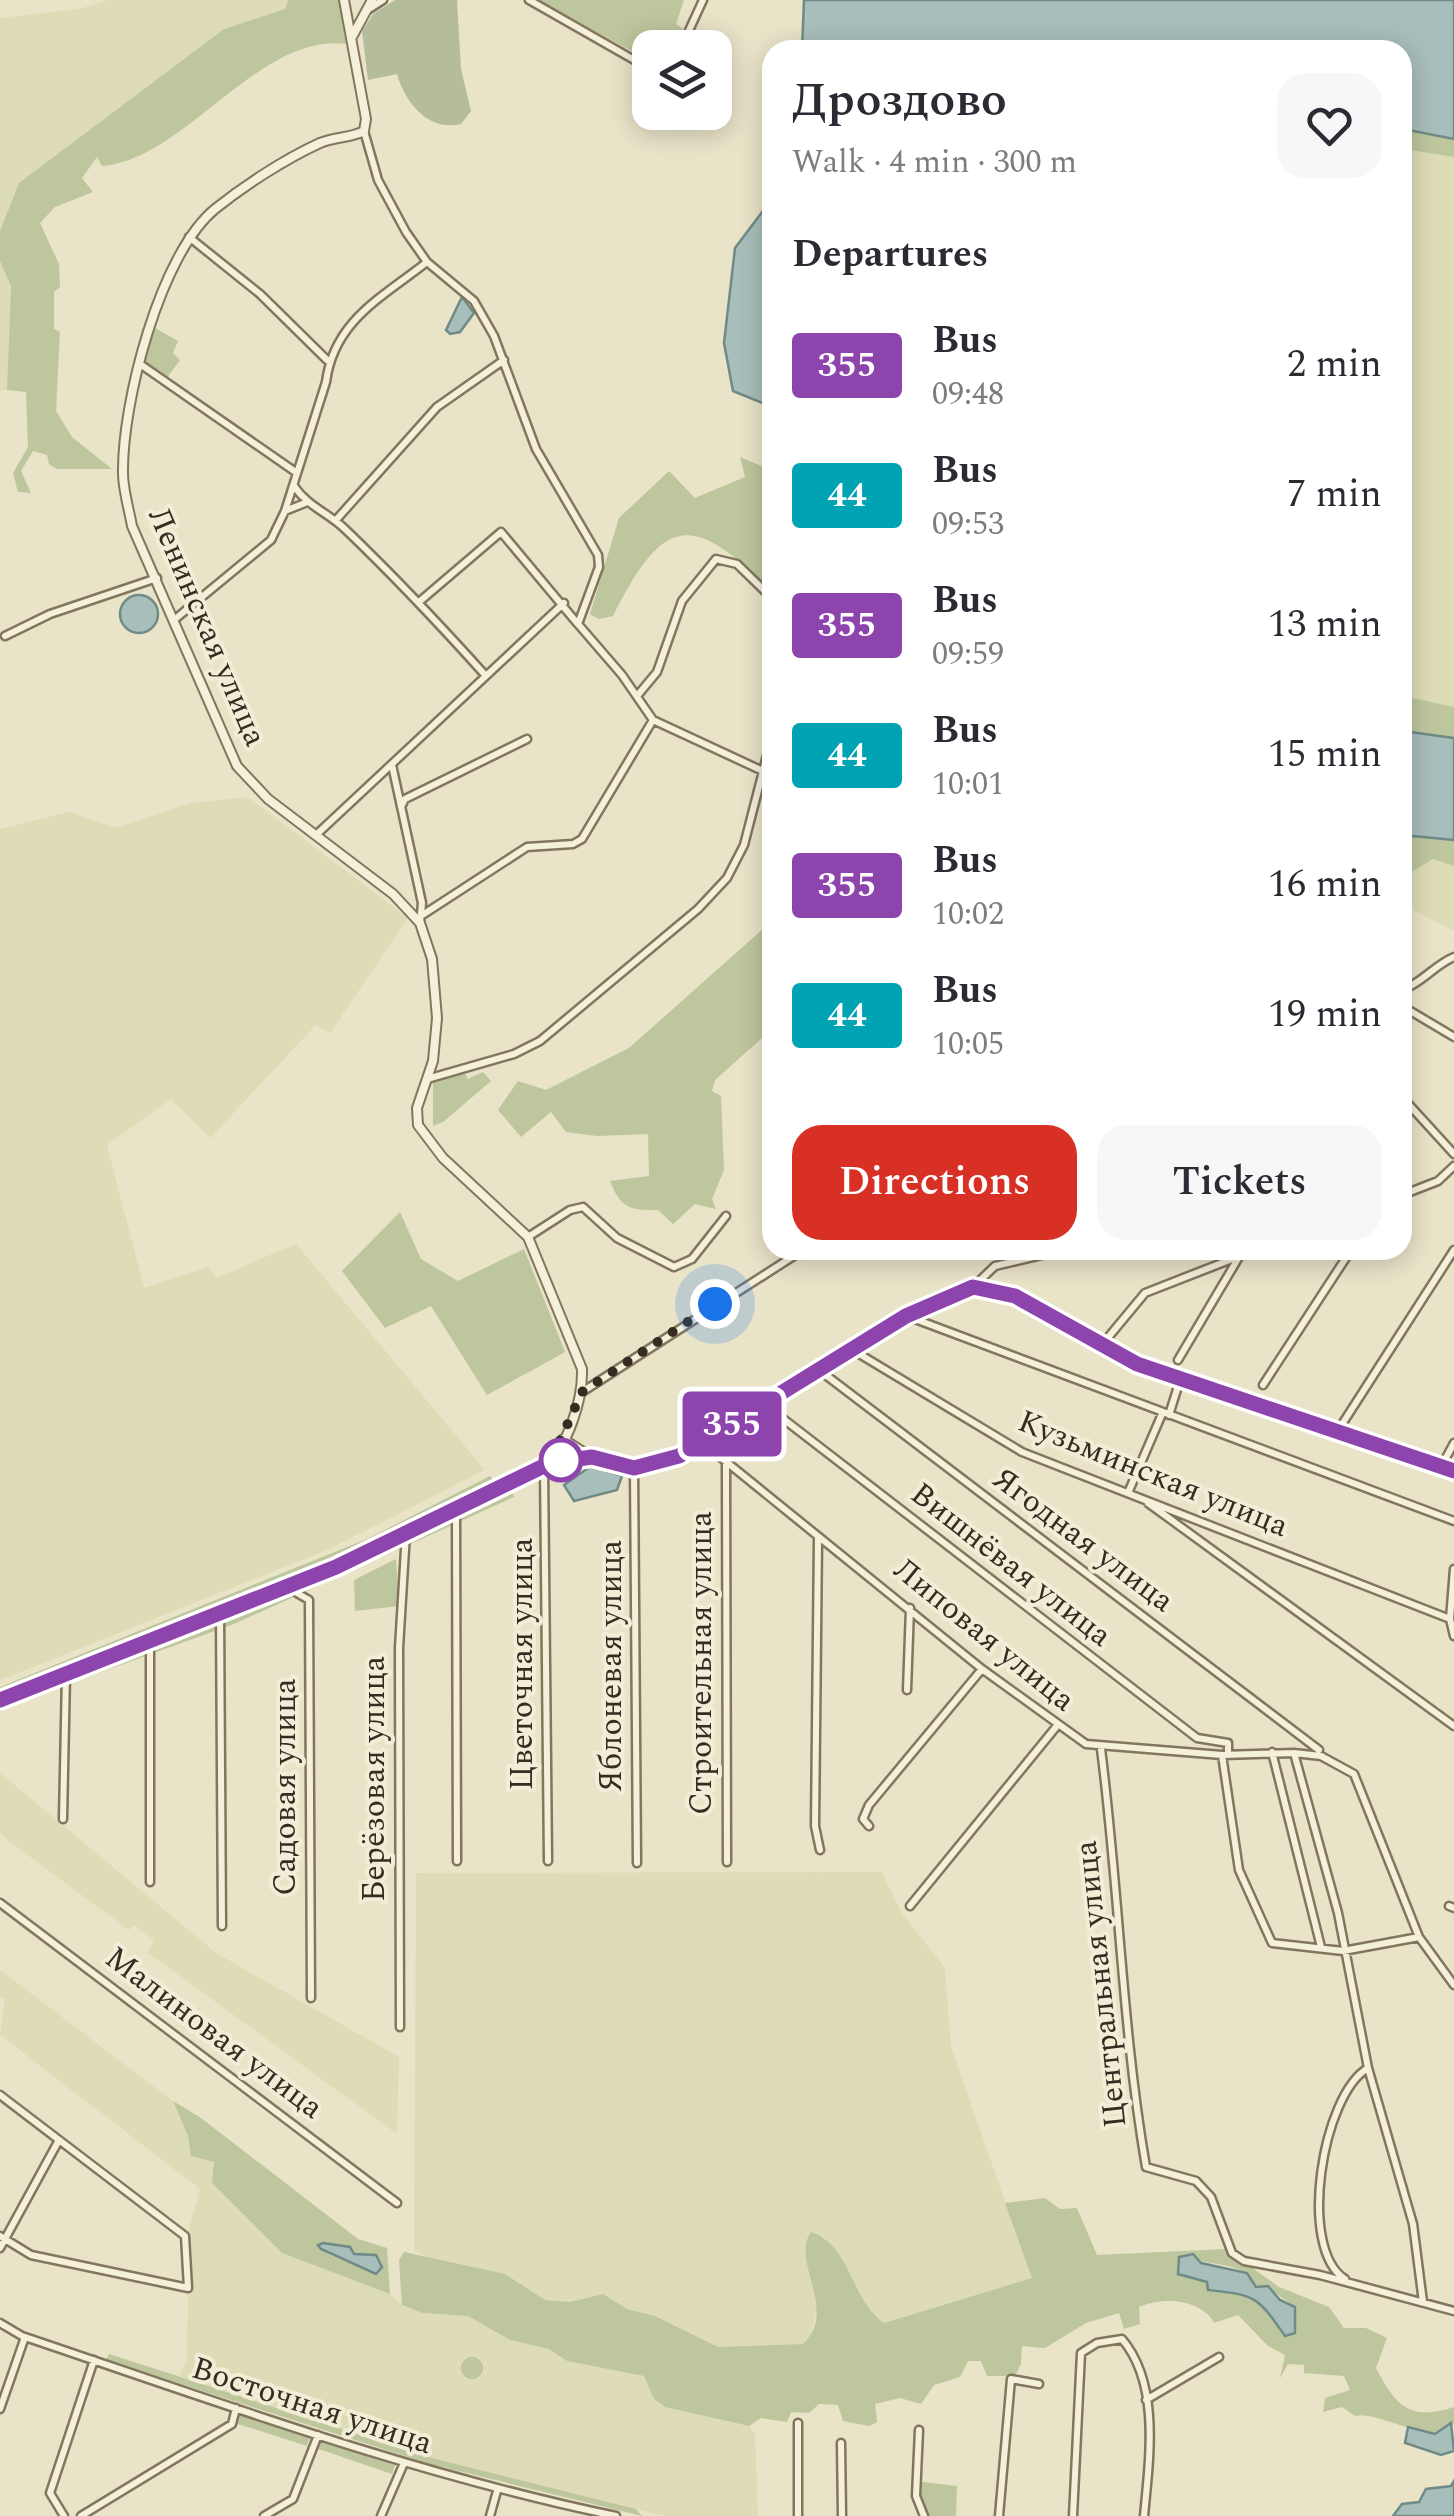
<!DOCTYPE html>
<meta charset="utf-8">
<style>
body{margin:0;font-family:Spectral,serif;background:#f7f7f7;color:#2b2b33;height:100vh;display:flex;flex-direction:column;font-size:38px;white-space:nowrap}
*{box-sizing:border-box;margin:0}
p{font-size:32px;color:#7c7c81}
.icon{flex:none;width:55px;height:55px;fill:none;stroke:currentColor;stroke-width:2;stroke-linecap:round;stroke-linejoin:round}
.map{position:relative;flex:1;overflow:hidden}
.details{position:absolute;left:762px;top:40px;width:650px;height:1220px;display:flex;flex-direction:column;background:#fff;border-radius:30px;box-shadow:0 5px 25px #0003}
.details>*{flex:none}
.badge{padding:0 20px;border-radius:8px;font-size:35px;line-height:65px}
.tools{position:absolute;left:632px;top:30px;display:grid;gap:20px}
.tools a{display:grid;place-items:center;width:100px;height:100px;border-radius:20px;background:#fff;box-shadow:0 5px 25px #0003;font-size:50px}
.you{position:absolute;width:50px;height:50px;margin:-25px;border:8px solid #fff;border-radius:50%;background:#1a73e8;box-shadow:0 0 0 15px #1a73e833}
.map>.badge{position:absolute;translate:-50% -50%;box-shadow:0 0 0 5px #fff}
h2{padding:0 30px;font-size:38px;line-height:90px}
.round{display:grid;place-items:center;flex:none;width:105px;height:105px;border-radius:30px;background:#f7f7f7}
.overview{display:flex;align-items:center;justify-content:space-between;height:170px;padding:0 30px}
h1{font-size:48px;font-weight:600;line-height:75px}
.button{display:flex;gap:20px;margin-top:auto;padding:20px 30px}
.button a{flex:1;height:115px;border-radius:30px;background:#d93025;color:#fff;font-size:40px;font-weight:600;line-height:115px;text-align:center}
.button a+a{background:#f7f7f7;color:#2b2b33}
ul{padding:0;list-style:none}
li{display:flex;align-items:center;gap:30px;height:130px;padding:0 30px}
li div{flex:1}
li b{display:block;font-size:38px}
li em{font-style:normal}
li .badge{min-width:110px;font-weight:700;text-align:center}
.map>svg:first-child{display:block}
.farmland{fill:#dedcb6}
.green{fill:#bdc69d;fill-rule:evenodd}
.cemetery{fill:#b5bc9b}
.water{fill:#a8beba;stroke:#708b87;stroke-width:2.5}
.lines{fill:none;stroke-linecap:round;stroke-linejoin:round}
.minor-casing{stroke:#83765f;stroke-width:11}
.tertiary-casing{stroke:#83765f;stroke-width:12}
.minor{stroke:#f5f0da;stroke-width:6}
.tertiary{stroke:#f5f0da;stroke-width:8}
.line-casing{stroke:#fff;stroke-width:22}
.line{stroke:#8e44ad;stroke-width:15}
.walk{stroke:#352d21;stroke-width:10;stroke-dasharray:0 18}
.stop-dot{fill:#fff;stroke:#8e44ad;stroke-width:5}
.labels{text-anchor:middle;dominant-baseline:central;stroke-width:8;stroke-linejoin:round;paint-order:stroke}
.street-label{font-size:32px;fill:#352d21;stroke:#f2edd6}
</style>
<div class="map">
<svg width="1454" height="2516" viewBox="0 0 1454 2516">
<rect width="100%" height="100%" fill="#e9e3c8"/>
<!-- farmland -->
<path class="farmland" d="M 109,0 L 288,0 L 285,9 L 224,29 L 19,183 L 0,231 L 0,18 L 79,9 Z
M 1402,149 L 1454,157 L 1454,707 L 1403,696 Z
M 0,261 L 11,286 L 7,390 L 0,390 Z
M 248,797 L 408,918 L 330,1033 L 316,1025 L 210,1138 L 171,1099 L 107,1145 L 144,1288 L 209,1267 L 216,1278 L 296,1244 L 485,1470 L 327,1550 L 0,1680 L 0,829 L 69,812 L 116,828 L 190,803 Z
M 1433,859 L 1454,866 L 1454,931 L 1403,905 L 1402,871 L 1410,873 Z
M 0,1773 L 216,1953 L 399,2057 L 397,2134 L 147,1952 L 154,1941 L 134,1925 L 129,1930 L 10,1842 L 0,1833 Z
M 882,1872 L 901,1912 L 945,1968 L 951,2047 L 1032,2278 L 884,2323 L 871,2314 L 824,2236 L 805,2249 L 818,2307 L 810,2337 L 803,2344 L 718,2348 L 655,2316 L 627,2309 L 603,2294 L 570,2302 L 545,2300 L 505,2274 L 437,2261 L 414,2251 L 416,1873 Z
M 0,1970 L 173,2101 L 188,2136 L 191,2156 L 214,2162 L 282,2253 L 390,2294 L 402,2305 L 423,2313 L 468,2316 L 510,2340 L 549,2349 L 567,2361 L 644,2376 L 654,2399 L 665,2407 L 749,2426 L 755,2434 L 758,2516 L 665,2516 L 432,2458 L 179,2376 L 187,2359 L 189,2228 L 200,2189 L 0,2035 L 5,1998 L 0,1997 Z"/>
<!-- green -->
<path class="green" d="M 288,0 L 340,0 L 346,44 C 259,32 185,160 102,166 L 97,157 L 82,178 L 93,192 L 55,207 L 40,223 L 59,264 L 60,287 L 54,292 L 54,329 L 60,332 L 56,411 L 72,437 L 112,469 L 57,469 L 49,464 L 47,455 L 33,451 L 21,471 L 31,493 L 18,492 L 13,473 L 28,447 L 26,392 L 7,390 L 11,286 L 0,261 L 0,231 L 19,183 L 224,29 L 285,9 Z
M 537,0 L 684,0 L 676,24 L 683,29 L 674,47 L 650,48 L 650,61 Z
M 1402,129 L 1454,139 L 1454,157 L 1403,149 Z
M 155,328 L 178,341 L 173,353 L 180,360 L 166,379 L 144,361 Z
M 740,457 L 768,469 L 772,591 C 692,512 664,514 613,616 L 599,619 L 590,614 L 619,518 L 669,471 L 695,498 L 745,477 Z
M 1403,696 L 1454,707 L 1454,738 L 1403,731 Z
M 1402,835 L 1454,840 L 1454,866 L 1433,859 L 1410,873 L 1403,871 Z
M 772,921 L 772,1029 L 715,1080 L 712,1091 L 721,1096 L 724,1170 L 712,1199 L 716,1209 L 695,1204 L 673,1224 L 658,1210 C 630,1211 620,1207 610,1181 L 649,1176 L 648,1134 L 597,1136 L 566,1132 L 551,1112 L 521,1137 L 498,1110 L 518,1081 L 546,1090 L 629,1048 Z
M 464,1072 L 468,1079 L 483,1072 L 491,1081 L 443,1122 L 433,1126 L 433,1083 Z
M 400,1212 L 421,1259 L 458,1281 L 524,1249 L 565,1352 L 487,1395 L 431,1306 L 385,1328 L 342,1271 Z
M 490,1476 L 496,1483 L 310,1571 L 0,1695 L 0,1687 L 367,1539 Z
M 511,1488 L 514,1497 L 234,1624 L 79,1680 L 79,1674 L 330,1576 Z
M 396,1559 L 399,1606 L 355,1611 L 354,1580 Z
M 173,2101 L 201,2118 L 358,2239 L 387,2248 L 390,2294 L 282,2253 L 212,2183 L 214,2162 L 191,2156 L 188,2136 ZM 323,2243 L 350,2247 L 354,2254 L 376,2255 L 382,2267 L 376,2274 L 328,2254 Z
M 1045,2198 L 1060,2209 L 1077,2208 L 1097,2255 L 1226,2249 L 1279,2287 L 1329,2307 L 1344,2328 L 1366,2328 L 1387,2338 L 1376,2368 C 1395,2405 1410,2422 1454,2407 L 1454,2424 C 1448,2426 1439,2434 1433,2433 C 1411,2432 1371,2411 1355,2416 L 1342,2407 L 1323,2412 L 1325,2398 L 1350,2390 L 1344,2376 L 1304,2373 L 1304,2365 L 1288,2364 L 1280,2378 L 1285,2355 L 1268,2346 L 1238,2315 L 1214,2323 C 1202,2299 1162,2296 1139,2307 L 1140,2324 L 1124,2329 L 1119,2313 L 1086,2323 L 1045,2348 L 1022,2346 L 1021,2364 L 1015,2376 L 987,2376 L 981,2361 L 968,2361 L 960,2377 L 934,2385 L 921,2404 L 900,2398 L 875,2404 L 877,2422 L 869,2426 L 843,2421 L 838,2405 L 819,2404 L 809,2413 L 791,2412 L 787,2422 L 761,2418 L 749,2426 L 665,2407 L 654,2399 L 644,2376 L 567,2361 L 549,2349 L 510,2340 L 468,2316 L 423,2313 L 402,2305 L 399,2260 L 404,2252 L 505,2274 L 545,2300 L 570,2302 L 603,2294 L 627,2309 L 655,2316 L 718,2347 L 803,2344 C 839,2310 790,2261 811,2232 C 851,2245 851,2301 884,2323 L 1032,2278 L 1005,2203 ZM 1187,2257 C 1209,2267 1246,2260 1256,2287 L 1265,2286 L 1295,2307 L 1294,2321 L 1285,2336 L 1268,2308 L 1248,2295 L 1178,2274 Z
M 109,2354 L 432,2458 L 636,2509 L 642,2516 L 430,2464 L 106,2360 Z
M461 2368a11 11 0 1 1 22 0a11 11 0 1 1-22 0Z
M 238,2414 L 310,2436 L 307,2446 L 235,2423 Z
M 319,2439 L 395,2465 L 392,2474 L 316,2448 Z
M 922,2482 L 957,2486 L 956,2516 L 930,2516 L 920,2503 Z"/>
<!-- cemetery -->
<path class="cemetery" d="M 395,0 L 457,0 L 461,69 L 471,111 L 461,124 C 428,132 405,102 397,74 L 368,80 L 362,31 L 373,14 Z"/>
<!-- water -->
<path class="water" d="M 804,0 L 1454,0 L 1454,139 L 1403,129 L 1402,50 L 802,50 Z
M 772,199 L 772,407 L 733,391 L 724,343 L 735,248 Z
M 462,297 L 474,313 L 460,332 L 450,334 L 446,330 Z
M120 614a19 19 0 1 1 38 0a19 19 0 1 1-38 0Z
M 1403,731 L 1454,738 L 1454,840 L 1403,835 Z
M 591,1466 L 622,1476 L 617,1490 L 574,1501 L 564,1485 Z
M 323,2243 L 350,2247 L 354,2254 L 376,2255 L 382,2267 L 376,2274 L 321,2249 L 318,2245 Z
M 1193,2254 L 1201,2263 L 1247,2273 L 1256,2287 L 1268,2286 L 1280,2300 L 1295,2307 L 1295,2333 L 1285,2336 C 1257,2295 1254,2295 1208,2290 L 1207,2282 L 1178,2274 L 1179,2257 Z
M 1451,2423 L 1454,2451 L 1441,2455 L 1405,2443 L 1408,2427 L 1435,2434 Z
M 1454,2481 L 1454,2516 L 1393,2516 L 1402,2504 L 1419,2502 L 1426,2489 L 1451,2486 Z"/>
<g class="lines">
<defs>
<path id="minor" d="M 529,0 L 650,69
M 369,9 L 383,0
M 681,48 L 703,0
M 364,131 L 378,180 L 406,232 L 427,262 L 474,301 L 494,336 L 536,449 L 598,555 L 599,567 L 578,624 L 622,675 L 653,720 L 765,772
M 189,237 L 260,294 L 327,360
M 140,364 L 297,473
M 294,486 C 308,507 329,513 346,530 C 395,577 441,626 486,676
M 285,511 L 305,503
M 336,520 L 437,407 L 504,360
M 419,602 L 501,532 L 577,623
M 174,620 L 271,540 L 285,511 L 326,382 C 334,321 381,298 427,262
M 5,636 L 50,614 L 157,578
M 637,696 L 657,672 L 682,601 L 716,559 L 737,564 L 772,598
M 392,765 L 422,903 L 420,923
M 401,807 L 405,799 L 527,739
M 316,835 L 564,603
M 424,914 L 527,847 L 573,844 L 582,839 L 653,720
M 1402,990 C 1424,982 1434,965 1454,957
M 1402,1006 L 1454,1037
M 427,1079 L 514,1054 L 540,1041 L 698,909 L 727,878 L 744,845 L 772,736
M 1402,1097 L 1454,1154
M 1402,1195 L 1438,1181 L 1454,1166
M 528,1237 L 570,1210 L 583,1207 L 617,1238 L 674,1267 L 692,1259 L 726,1216
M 973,1287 L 995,1266 L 1063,1250
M 907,1316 L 1454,1521
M 1101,1346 L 1145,1293 L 1255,1250
M 851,1349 L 1022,1452 L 1450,1619
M 1178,1360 L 1239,1257
M 819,1370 L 1319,1750
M 1263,1385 L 1351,1250
M 582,1392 L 803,1250
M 764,1404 L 1197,1738 L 1228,1743 L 1228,1753
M 1169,1415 L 1180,1380
M 1339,1429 L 1454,1250
M 703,1443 L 982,1669 L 1086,1744 L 1222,1755 L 1294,1753 L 1321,1756 L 1354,1774 L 1419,1937 L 1454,1985
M 726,1464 L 727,1862
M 1441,1467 L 1454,1443
M 544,1468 L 548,1861
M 634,1468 L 637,1863
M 1128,1493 L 1162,1414
M 1148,1503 L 1454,1726
M 456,1510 L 457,1861
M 818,1539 L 815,1826 L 820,1850
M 1454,1569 L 1450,1619 L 1454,1636
M 297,1582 L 297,1593 L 309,1600 L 311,1998
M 220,1613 L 222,1926
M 150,1641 L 150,1882
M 907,1690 L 910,1608
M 1101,1749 C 1119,1888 1122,2028 1146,2167 L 1196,2181 L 1211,2197 L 1232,2253 L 1244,2261 L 1320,2275 L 1454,2311
M 1272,1752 L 1321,1947
M 1294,1753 L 1338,1913 L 1368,2068 L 1413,2224 L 1423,2302
M 1222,1755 L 1239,1870 L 1272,1943 L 1343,1951 L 1419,1937
M 63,1819 L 66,1674
M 869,1826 L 863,1819 L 869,1805 L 982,1669
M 0,1903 L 397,2203
M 910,1906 L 1056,1727
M 1449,1906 L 1454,1908
M 400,2027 L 399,1648 L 406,1533
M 0,2095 L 185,2236 L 188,2288 L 31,2255 L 0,2236
M 0,2248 L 59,2140
M 1345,2279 C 1297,2249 1322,2095 1368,2068
M 0,2323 L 22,2336 C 218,2402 413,2474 616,2516
M 1146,2400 L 1219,2357
M 0,2409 L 25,2337
M 919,2430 L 916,2496 L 924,2516
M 841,2443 L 842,2516
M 64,2516 L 50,2493 L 94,2360
M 81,2516 L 232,2424 L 236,2408
M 264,2516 L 293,2499 L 318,2435
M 381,2516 L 404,2463
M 490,2516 L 497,2491
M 798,2516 L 798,2423
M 999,2516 L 1011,2379 L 1039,2384
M 1073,2516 L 1081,2353 L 1097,2343 L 1122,2339 C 1161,2385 1149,2461 1144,2516"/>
<path id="tertiary" d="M 352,37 L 372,0
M 563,1439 L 588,1455
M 549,1463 L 592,1457 L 634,1468 L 679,1457 L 906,1316 L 973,1287 L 1015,1296 L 1137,1364 L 1454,1471
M 0,1700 L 336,1567 L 544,1468 C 568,1446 583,1400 582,1369 L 528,1237 L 443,1158 L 418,1125 L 417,1108 L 433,1061 L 437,1018 L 432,959 L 420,923 L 393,894 L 268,799 L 237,766 L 132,526 C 129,509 123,490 123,473 C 122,403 160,254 215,209 C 245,185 285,159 320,143 C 334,137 351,138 364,131 L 366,119 L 344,0"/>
</defs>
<!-- minor casing -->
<use href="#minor" class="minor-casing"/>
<!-- tertiary casing -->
<use href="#tertiary" class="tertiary-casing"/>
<!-- minor -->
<use href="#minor" class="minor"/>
<!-- tertiary -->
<use href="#tertiary" class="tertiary"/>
</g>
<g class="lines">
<defs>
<path id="line" d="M 0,1700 L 336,1567 L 550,1463 L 592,1457 L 634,1468 L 679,1456 L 906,1316 L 973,1287 L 1015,1296 L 1137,1364 L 1454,1471"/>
</defs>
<!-- line casing -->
<use href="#line" class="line-casing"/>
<!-- line -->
<use href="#line" class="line"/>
<!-- walk -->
<path class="walk" d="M 561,1460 L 550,1463 L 582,1392 L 715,1304"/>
</g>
<!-- markers -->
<circle class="stop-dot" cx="561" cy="1460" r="20"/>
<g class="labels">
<!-- street labels -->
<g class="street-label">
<text transform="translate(207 627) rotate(67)">Ленинская улица</text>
<text transform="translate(1153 1474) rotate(22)">Кузьминская улица</text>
<text transform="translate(1083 1540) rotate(37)">Ягодная улица</text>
<text transform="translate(1011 1565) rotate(38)">Вишнёвая улица</text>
<text transform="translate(984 1635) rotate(39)">Липовая улица</text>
<text transform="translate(701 1663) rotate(-90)">Строительная улица</text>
<text transform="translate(522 1664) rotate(-90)">Цветочная улица</text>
<text transform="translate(611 1666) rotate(-90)">Яблоневая улица</text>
<text transform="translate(374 1779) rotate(-90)">Берёзовая улица</text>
<text transform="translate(285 1787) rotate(-90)">Садовая улица</text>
<text transform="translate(1101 1984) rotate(-96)">Центральная улица</text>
<text transform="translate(214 2033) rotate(37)">Малиновая улица</text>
<text transform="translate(312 2406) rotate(18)">Восточная улица</text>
</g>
</g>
</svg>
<div class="tools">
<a><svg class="icon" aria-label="layers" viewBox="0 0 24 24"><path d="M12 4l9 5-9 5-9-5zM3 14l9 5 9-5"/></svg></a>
</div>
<div class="you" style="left:715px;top:1304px"></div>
<b class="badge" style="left:732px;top:1424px;background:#8e44ad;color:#fff">355</b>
<section class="details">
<div class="overview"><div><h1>Дроздово</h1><p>Walk · 4 min · 300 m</p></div><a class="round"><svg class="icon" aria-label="heart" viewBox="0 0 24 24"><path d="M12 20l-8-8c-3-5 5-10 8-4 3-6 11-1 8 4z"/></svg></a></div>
<h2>Departures</h2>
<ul>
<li><span class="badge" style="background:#8e44ad;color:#fff">355</span><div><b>Bus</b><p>09:48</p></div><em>2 min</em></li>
<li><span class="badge" style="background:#00a3b4;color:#fff">44</span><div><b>Bus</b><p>09:53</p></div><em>7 min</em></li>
<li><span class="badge" style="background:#8e44ad;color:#fff">355</span><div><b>Bus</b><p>09:59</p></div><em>13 min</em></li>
<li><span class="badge" style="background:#00a3b4;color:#fff">44</span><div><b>Bus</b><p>10:01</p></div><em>15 min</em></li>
<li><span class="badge" style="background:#8e44ad;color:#fff">355</span><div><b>Bus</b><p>10:02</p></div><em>16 min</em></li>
<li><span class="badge" style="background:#00a3b4;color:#fff">44</span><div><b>Bus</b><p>10:05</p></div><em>19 min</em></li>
</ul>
<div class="button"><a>Directions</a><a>Tickets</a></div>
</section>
</div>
